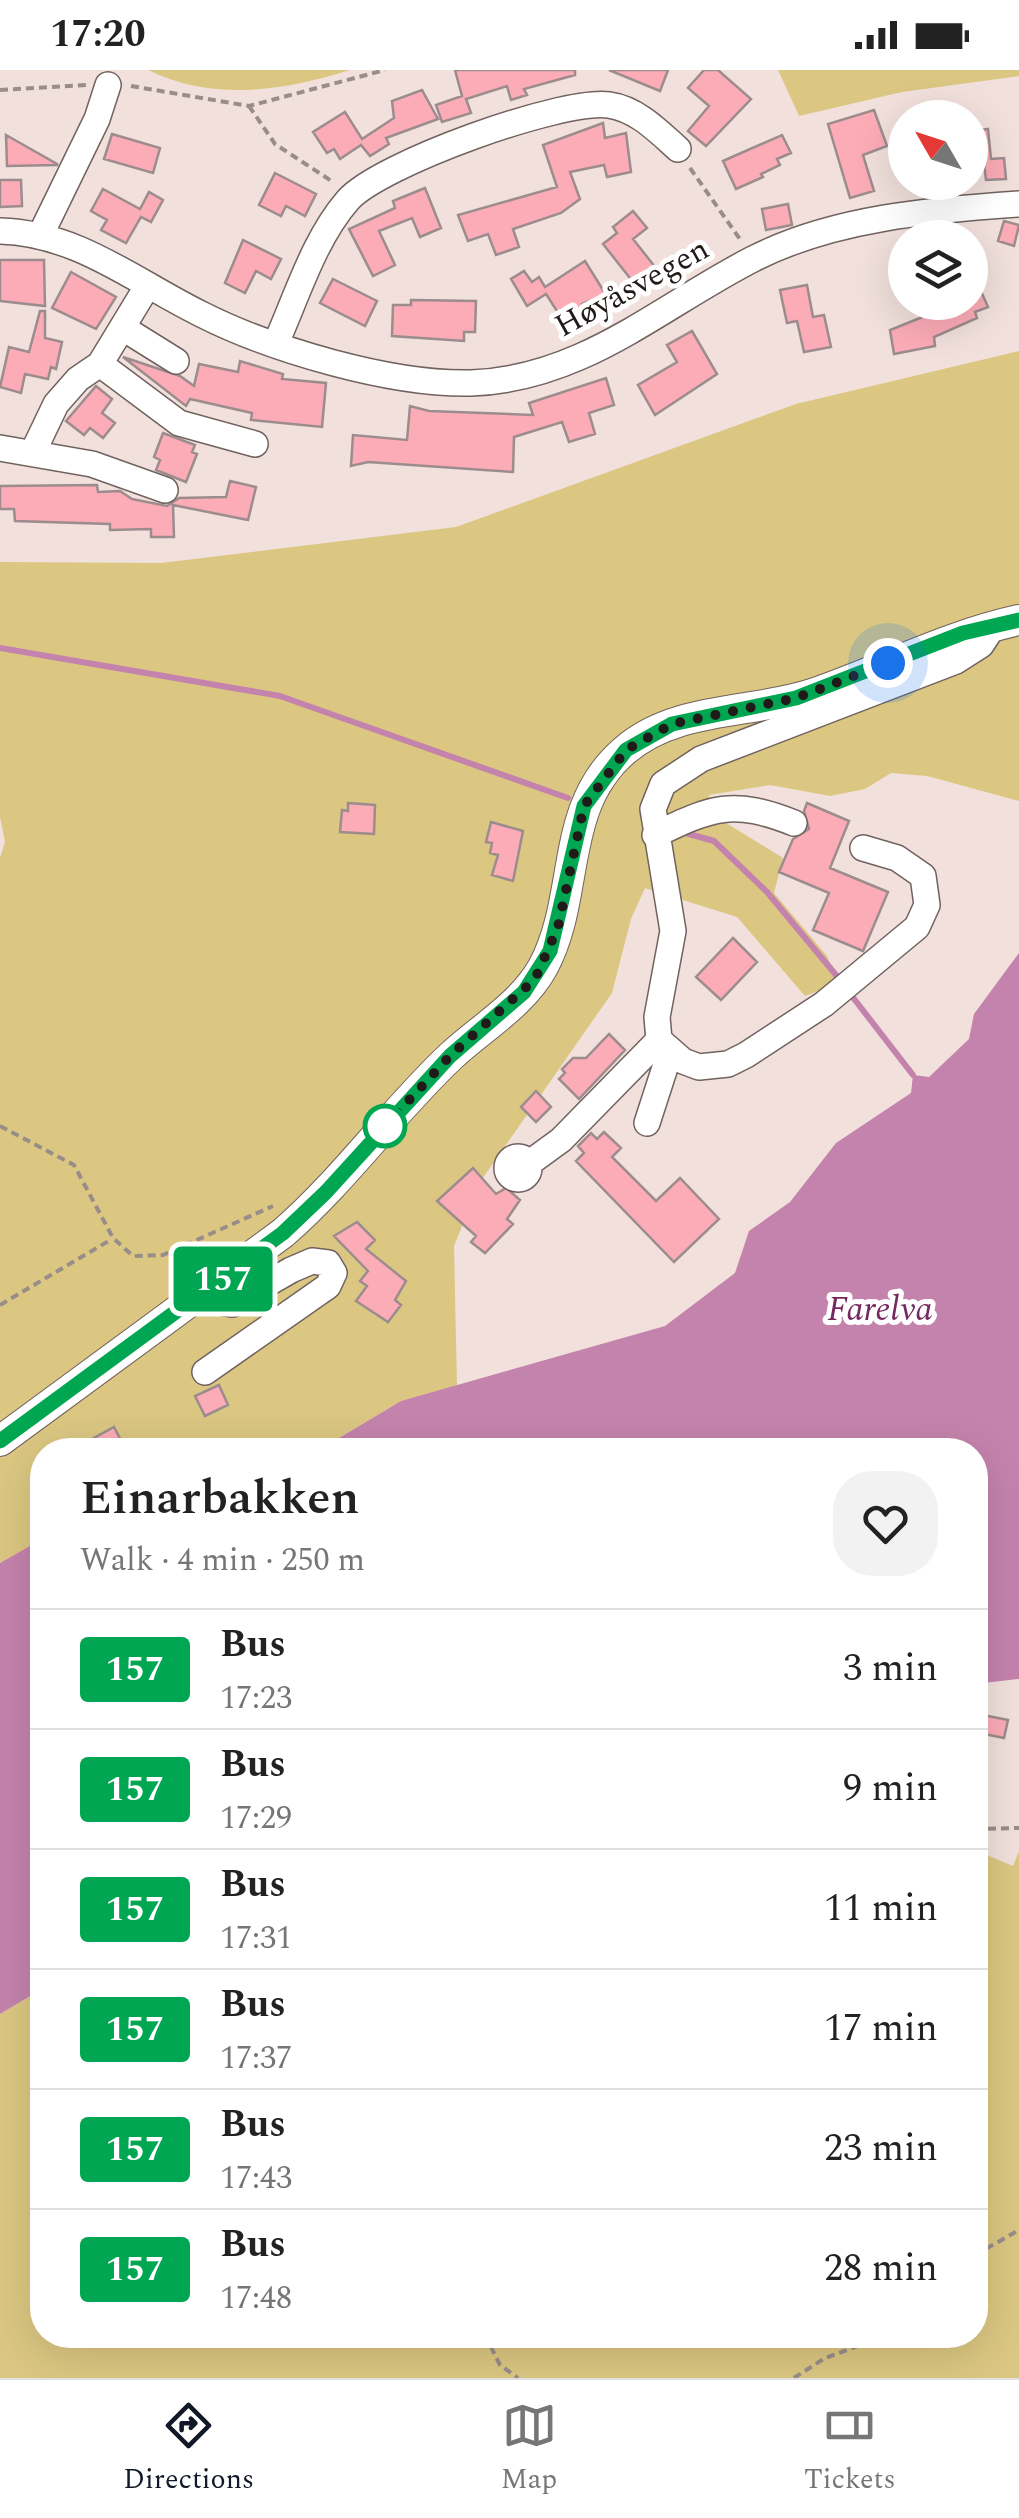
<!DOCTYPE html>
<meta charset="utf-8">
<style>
body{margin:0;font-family:Spectral,serif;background:#f2f2f2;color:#222;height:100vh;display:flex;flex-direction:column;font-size:38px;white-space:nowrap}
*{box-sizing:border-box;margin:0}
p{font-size:32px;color:#767676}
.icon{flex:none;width:55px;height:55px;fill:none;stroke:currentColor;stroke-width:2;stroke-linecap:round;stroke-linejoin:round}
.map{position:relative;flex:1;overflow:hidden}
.details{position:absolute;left:30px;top:1368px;width:958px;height:910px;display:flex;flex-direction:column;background:#fff;border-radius:40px;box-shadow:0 10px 40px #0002}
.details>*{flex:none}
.badge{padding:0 20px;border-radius:8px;font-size:35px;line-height:65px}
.needle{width:65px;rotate:309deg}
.fabs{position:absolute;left:888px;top:30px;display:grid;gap:20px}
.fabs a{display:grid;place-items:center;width:100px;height:100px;border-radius:50%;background:#fff;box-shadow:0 10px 40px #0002;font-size:50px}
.you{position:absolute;width:50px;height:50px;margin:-25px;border:8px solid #fff;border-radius:50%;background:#1a73e8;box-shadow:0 0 0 15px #1a73e833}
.map>.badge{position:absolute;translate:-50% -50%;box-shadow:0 0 0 5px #fff}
.round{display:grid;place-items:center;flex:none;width:105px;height:105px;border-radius:40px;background:#f2f2f2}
.head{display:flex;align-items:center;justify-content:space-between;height:170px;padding:0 50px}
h1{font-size:48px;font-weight:600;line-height:75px}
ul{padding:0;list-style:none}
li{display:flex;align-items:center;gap:30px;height:120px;padding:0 50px;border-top:2px solid #e0e0e0}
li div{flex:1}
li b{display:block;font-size:38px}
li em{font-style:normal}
li .badge{min-width:110px;font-weight:700;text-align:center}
.status{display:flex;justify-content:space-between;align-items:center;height:70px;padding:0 50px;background:#fff;direction:ltr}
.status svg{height:28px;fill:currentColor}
.tab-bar{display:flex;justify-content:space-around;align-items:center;height:140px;border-top:2px solid #e0e0e0;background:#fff;font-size:28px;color:#767676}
.tab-bar a{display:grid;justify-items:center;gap:5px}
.tab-bar .current{color:#111827}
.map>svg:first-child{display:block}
.green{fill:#dbc782}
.water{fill:#c483ac}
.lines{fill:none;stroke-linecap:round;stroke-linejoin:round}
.stream{stroke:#c483ac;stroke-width:6}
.building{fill:#fcacb7;stroke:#9c8c8e;stroke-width:2.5}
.minor-casing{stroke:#70625e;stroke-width:28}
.major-casing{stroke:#70625e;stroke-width:32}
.path{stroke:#998d89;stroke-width:4;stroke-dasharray:8 5;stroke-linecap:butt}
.minor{stroke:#fff;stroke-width:25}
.major{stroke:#fff;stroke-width:30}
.line-casing{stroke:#fff;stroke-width:22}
.line{stroke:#00a651;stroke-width:15}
.walk{stroke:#201a18;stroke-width:10;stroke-dasharray:0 18}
.stop-dot{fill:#fff;stroke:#00a651;stroke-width:5}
.labels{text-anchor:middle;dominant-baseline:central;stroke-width:10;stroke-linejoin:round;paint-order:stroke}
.street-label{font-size:32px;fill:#201a18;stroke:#fff}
.water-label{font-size:35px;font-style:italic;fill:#76295e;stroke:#fff}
</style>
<div class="status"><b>17:20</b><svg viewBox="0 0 49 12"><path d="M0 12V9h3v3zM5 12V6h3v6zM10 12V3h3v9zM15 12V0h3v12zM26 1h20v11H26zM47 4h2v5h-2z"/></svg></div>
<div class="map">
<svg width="1019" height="2308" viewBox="0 0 1019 2308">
<rect width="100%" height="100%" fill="#f1e0db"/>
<!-- green -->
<path class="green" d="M 148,0 L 350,0 C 283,21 214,32 148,0 Z
M 778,0 L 1019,0 L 1019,6 L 902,22 L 799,46 Z
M 1019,281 L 1019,731 L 927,706 L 891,703 L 865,719 L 830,726 L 770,715 L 709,725 L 713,745 L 783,788 L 774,823 L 827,886 L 837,914 L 805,926 L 737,847 L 645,818 L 631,849 L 612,923 L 480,1112 L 454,1176 L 457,1317 L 401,1331 L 339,1368 L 292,1380 L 42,1380 L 42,1469 L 0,1493 L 0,788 L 5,772 L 0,747 L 0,492 L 161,493 L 456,457 L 796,334 Z
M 975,1780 L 1013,1796 L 1019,1781 L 1019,2308 L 0,2308 L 0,1944 L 42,1919 L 42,2265 L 975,2265 Z"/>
<!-- water -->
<path class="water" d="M 1019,883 L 1019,1609 L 975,1614 L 975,1380 L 292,1380 L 339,1368 L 401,1331 L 665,1256 L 735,1203 L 749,1161 L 790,1132 L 836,1073 L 911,1023 L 913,1005 L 929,1007 L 969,969 L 974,944 Z
M 42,1469 L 42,1919 L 0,1944 L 0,1493 Z"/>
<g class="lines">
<!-- stream -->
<path class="stream" d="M 0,578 L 280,626 L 568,728
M 682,762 L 714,771 L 767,822 L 841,911
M 848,921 L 913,1005"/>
</g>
<!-- building -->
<path class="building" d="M 455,0 L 575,0 L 575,5 L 524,19 L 527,25 L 511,30 L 507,16 L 466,29 L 471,43 L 442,52 L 436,35 L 462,26 Z
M 609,0 L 668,0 L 660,21 Z
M 704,0 L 718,0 L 751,29 L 706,76 L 688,61 L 709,36 L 688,18 Z
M 422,20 L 438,49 L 386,68 L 389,74 L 370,86 L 361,75 L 340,89 L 334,79 L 327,83 L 313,62 L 345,42 L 362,69 L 394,48 L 392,31 Z
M 874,40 L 887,76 L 863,85 L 874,121 L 850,128 L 828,54 Z
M 603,53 L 605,68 L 626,63 L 631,102 L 607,107 L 604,95 L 570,102 L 580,129 L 561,143 L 513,159 L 519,177 L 496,185 L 488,164 L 468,171 L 458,145 L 557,117 L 543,75 Z
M 988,59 L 991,89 L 1004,88 L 1006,109 L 986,110 L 984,93 L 970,94 L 970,61 Z
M 112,64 L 160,78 L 153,103 L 104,89 Z
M 6,65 L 57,94 L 57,95 L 7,96 Z
M 782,65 L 791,83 L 777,89 L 780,95 L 761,104 L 763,107 L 736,119 L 723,91 Z
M 275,103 L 316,124 L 305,146 L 286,136 L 281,146 L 259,135 Z
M 0,110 L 21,110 L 22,136 L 0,137 Z
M 425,118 L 441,158 L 420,167 L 412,148 L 379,161 L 395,195 L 373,206 L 349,159 L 395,138 L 393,131 Z
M 103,119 L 140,139 L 149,122 L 163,130 L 151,152 L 141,147 L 126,173 L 101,160 L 107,150 L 91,141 Z
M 788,134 L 792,155 L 766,160 L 762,139 Z
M 633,141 L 647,158 L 633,169 L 663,207 L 648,219 L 643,212 L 637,217 L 603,174 L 617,163 L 613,157 Z
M 1004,151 L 1019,155 L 1014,176 L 998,171 Z
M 243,170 L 281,189 L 271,209 L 256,201 L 245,223 L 225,213 Z
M 0,190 L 44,190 L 45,236 L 0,231 Z
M 585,191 L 608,228 L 593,237 L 589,231 L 582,234 L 585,243 L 566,255 L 546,224 L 527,236 L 511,209 L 524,201 L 532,212 L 539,207 L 545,217 Z
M 970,196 L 988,237 L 975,242 L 977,248 L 934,267 L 935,276 L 894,284 L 890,260 L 925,246 L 919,232 L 970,232 Z
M 71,202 L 116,227 L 96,259 L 52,238 Z
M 333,209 L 377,231 L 365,256 L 320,233 Z
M 807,215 L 813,247 L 824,245 L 831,277 L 804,282 L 797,251 L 787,253 L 780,220 Z
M 411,230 L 476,231 L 475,262 L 464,262 L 464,271 L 392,266 L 393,235 L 411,235 Z
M 40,241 L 45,241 L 45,268 L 62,272 L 56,299 L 51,297 L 48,309 L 25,304 L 21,323 L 0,317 L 9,277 L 29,282 Z
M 692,261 L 717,304 L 655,345 L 638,315 L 677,292 L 667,275 Z
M 123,287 L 180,306 L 194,316 L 199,294 L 238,302 L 240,291 L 283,304 L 282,309 L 326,313 L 322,357 L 251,350 L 252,343 L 190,329 L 186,336 Z
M 606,308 L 614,335 L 589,343 L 595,364 L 569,372 L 562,352 L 514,367 L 513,402 L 368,392 L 351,396 L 353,365 L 407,370 L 410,336 L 429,341 L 533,345 L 529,333 Z
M 96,316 L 112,329 L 102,343 L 115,353 L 103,368 L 90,358 L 84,365 L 66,351 Z
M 163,363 L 195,375 L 192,382 L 197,384 L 186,412 L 156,400 L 160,390 L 154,387 Z
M 230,411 L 256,417 L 248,450 L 173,435 L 174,467 L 151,467 L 151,459 L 110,460 L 110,454 L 15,451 L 14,439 L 0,439 L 0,416 L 97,415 L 98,422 L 120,421 L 132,429 L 167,436 L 179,428 L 226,427 Z
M 348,733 L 375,735 L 374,764 L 340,762 L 342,740 L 348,741 Z
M 807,733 L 849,751 L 830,798 L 888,822 L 863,881 L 813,860 L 829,823 L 779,802 L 793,769 L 809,759 L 804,741 Z
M 491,752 L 523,761 L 513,811 L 492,805 L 498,785 L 490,783 L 492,773 L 486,772 Z
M 733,868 L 757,892 L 721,930 L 696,907 Z
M 609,964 L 625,980 L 579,1029 L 559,1009 L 565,1003 L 562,999 L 573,988 L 586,988 Z
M 536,1021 L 551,1037 L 536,1052 L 521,1037 Z
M 604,1062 L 621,1078 L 612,1087 L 656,1131 L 680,1108 L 719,1149 L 674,1192 L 576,1091 L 584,1083 L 578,1076 L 591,1063 L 597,1069 Z
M 473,1098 L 496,1124 L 506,1118 L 520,1130 L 507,1149 L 513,1154 L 485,1183 L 471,1172 L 476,1166 L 437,1131 Z
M 357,1152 L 375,1170 L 366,1179 L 406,1211 L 395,1230 L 401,1235 L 388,1252 L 356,1231 L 367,1216 L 360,1211 L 368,1201 L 334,1166 Z
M 219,1315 L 228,1335 L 205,1346 L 195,1326 Z
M 114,1357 L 126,1380 L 72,1380 Z
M 983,1645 L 1008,1650 L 1004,1668 L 979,1663 Z"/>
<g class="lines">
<defs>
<path id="minor" d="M 0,161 C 77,163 134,211 201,244 C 272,280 392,315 471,313 C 583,309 659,237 753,189 C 833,148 931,140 1019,134
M 41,164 L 97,49 L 108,15
M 123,258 L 176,291
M 276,273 C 297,226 314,169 348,130 C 380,94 560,29 609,35 C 637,39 658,61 678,79
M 100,294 L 179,353 L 255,374
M 0,378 L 92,394 L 165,420
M 33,382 L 56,334 L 78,309 L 100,294 L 148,215
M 655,765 C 712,737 733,729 794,753
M 863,778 L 897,788 L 923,806 L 927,835 L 917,857 L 824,934 L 746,985 L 728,994 L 699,997 L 683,991 L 659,970 L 657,947 L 673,861 L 653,739 L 663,714 L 701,689 L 956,591 L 981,575 L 994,555
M 647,1053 L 670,982
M507 1098a11 11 0 1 1 22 0a11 11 0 1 1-22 0Z
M 528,1094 L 561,1070 L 659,970
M 205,1302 L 328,1216 L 334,1203 L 328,1193 L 312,1191 L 291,1200 L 232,1234 L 220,1232 L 209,1221"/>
<path id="major" d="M 0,1371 L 283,1163 C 344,1110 391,1043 450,987 C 481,958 522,935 543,897 C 581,827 558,738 624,681 C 675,636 751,644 812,624 C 882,600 946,566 1019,550"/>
</defs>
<!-- minor casing -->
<use href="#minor" class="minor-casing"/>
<!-- major casing -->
<use href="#major" class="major-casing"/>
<!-- path -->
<path class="path" d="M 131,16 L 249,36 L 385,0
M 0,20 L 87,15
M 249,36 L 275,74 L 333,112
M 690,98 L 742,172
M 0,1056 L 74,1095 L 113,1168 L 133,1186 L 163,1185 L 273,1136
M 0,1235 L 112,1169
M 975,1759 L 1019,1758
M 975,2185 L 1019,2160
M 485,2265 L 500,2295 L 518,2308
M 794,2308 L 825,2288 L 888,2265"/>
<!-- minor -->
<use href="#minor" class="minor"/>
<!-- major -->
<use href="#major" class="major"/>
</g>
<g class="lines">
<defs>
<path id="line" d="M 0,1371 L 283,1163 L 326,1122 L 450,986 L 524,922 L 550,881 L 584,736 L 626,680 L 672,654 L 796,628 L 963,563 L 1019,550"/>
</defs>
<!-- line casing -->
<use href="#line" class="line-casing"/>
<!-- line -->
<use href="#line" class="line"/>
<!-- walk -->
<path class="walk" d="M 385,1056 L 450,986 L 535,909 L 558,857 L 584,736 L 626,680 L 672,654 L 796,628 L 888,593"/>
</g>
<!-- markers -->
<circle class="stop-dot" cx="385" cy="1056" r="20"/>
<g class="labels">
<!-- street labels -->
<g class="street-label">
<text transform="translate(632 218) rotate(-29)">Høyåsvegen</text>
</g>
<!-- water labels -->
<g class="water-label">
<text x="880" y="1239">Farelva</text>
</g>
</g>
</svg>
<div class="fabs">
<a><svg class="needle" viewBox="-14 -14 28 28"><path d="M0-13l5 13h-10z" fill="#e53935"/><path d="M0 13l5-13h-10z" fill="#767676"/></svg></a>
<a><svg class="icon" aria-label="layers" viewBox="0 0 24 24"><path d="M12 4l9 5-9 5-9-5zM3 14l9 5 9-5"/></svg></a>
</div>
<div class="you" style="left:888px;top:593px"></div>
<b class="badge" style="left:223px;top:1209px;background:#00a651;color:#fff">157</b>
<section class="details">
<div class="head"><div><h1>Einarbakken</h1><p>Walk · 4 min · 250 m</p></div><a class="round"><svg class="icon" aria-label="heart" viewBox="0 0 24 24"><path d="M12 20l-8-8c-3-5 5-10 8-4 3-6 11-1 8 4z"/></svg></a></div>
<ul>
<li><span class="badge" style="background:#00a651;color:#fff">157</span><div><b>Bus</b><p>17:23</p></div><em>3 min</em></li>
<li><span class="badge" style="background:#00a651;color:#fff">157</span><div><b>Bus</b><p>17:29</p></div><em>9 min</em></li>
<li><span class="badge" style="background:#00a651;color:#fff">157</span><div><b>Bus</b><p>17:31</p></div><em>11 min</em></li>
<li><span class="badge" style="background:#00a651;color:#fff">157</span><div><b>Bus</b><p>17:37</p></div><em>17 min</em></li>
<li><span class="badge" style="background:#00a651;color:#fff">157</span><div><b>Bus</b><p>17:43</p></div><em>23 min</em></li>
<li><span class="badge" style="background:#00a651;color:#fff">157</span><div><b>Bus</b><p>17:48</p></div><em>28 min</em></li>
</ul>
</section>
</div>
<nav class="tab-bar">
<a class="current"><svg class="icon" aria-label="directions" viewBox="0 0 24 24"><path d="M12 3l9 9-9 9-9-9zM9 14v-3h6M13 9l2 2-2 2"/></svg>Directions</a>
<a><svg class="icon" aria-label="map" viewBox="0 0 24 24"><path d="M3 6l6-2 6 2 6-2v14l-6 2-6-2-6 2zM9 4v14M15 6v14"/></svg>Map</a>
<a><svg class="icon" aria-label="tickets" viewBox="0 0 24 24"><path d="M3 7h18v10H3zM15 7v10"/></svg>Tickets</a>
</nav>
